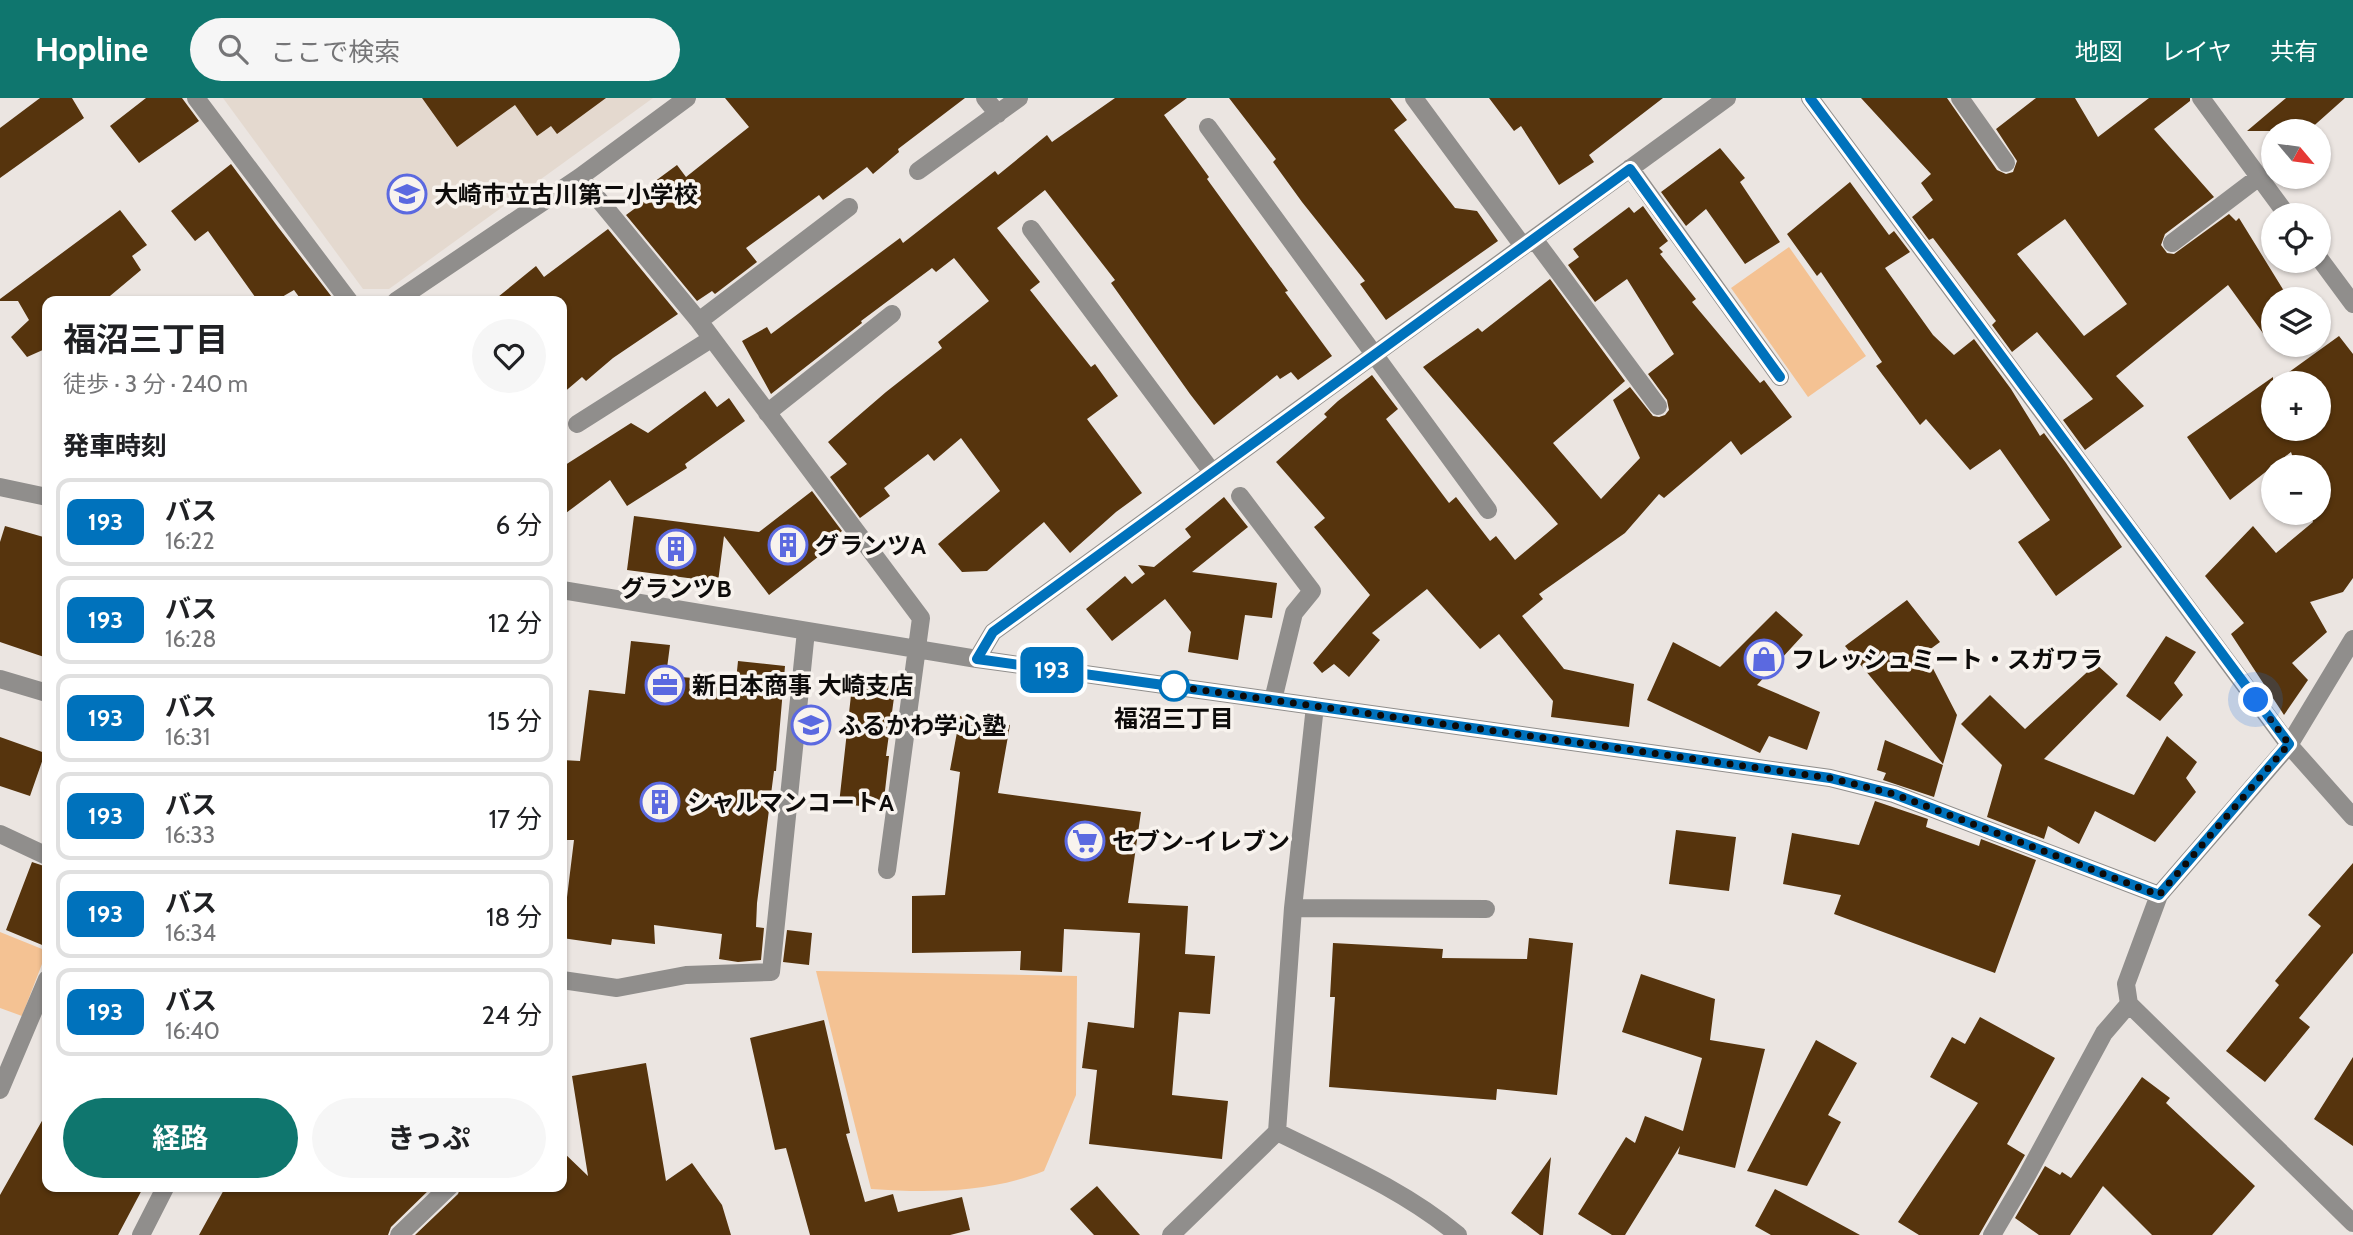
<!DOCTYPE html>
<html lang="ja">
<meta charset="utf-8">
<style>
body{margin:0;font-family:Cabin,"Noto Sans JP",sans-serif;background:#f6f6f6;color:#202124;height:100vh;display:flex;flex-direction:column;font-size:26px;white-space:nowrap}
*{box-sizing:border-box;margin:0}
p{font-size:23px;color:#757577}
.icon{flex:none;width:38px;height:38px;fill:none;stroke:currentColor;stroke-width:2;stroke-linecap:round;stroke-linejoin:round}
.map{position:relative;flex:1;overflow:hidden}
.sheet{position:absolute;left:42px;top:198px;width:525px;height:896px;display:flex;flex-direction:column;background:#fff;border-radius:14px;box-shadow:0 2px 5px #0004}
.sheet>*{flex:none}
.badge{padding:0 14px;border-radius:10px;font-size:24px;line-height:46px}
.needle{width:46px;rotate:119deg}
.buttons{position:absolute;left:2261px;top:21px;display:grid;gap:14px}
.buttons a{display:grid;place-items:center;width:70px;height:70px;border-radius:50%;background:#fff;box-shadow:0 2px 5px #0004;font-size:35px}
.you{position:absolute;width:35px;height:35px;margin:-18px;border:5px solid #fff;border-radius:50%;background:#1a73e8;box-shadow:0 0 0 10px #1a73e833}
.map>.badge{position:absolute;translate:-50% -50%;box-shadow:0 0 0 4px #fff}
h2{padding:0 21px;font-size:26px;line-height:63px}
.round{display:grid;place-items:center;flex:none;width:74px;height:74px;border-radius:37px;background:#f6f6f6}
.headline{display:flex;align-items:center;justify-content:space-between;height:119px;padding:0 21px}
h1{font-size:33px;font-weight:700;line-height:52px}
.cta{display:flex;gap:14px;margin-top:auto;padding:14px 21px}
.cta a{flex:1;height:80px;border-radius:42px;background:#0f766e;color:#fff;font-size:28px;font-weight:700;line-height:80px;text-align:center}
.cta a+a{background:#f6f6f6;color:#202124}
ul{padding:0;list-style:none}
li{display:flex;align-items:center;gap:21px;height:88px;margin:0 14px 10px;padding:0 7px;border:4px solid #e0e0e0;border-radius:14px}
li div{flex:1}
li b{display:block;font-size:26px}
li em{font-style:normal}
li .badge{min-width:77px;font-weight:700;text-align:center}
header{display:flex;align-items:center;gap:42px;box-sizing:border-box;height:98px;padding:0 35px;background:#0f766e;color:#fff}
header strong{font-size:33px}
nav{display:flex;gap:38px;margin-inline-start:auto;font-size:24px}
.search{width:490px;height:63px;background:#f6f6f6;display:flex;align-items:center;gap:18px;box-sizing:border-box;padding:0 24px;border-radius:38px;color:#757577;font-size:26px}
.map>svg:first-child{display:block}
.built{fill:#e4d9cf}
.green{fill:#f4c293}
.building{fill:#56340d;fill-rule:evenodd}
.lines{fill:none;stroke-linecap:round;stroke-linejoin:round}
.minor{stroke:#908e8c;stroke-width:18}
.line-casing{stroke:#fff;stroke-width:16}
.line{stroke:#0072bc;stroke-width:10}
.walk{stroke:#0d0b0a;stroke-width:7;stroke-dasharray:0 12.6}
.stop-dot{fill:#fff;stroke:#0072bc;stroke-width:3.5}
.labels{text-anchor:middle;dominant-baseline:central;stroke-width:7;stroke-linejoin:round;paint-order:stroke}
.poi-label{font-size:24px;font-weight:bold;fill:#0d0b0a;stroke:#f8f3ee;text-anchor:start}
.stop-label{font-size:24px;font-weight:bold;fill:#0d0b0a;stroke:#f8f3ee}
</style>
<header>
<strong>Hopline</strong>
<div class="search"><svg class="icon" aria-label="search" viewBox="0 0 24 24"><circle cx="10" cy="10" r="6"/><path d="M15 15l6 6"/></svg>ここで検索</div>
<nav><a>地図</a><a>レイヤ</a><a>共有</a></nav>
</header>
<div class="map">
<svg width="2353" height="1137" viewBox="0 0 2353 1137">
<rect width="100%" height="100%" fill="#ebe5e1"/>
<!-- built -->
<path class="built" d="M 223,0 L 653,0 L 389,191 L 363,191 Z"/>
<!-- green -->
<path class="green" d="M 1789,149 L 1866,258 L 1808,299 L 1731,190 Z
M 0,834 L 47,853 L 22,918 L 0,910 Z
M 816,873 L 1077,878 L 1076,997 L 1044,1073 C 990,1095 928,1095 871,1091 Z"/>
<!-- building -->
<path class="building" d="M 40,0 L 72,0 L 84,20 L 0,80 L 0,30 Z
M 146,0 L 182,0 L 199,23 L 139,65 L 110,28 Z
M 422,0 L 606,0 L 557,36 L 551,28 L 537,38 L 515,7 L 457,49 Z
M 725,0 L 965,0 L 898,51 L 899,54 L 873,76 L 867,69 L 823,102 L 819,97 L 746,150 L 757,164 L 715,196 L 712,193 L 697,203 L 626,117 L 645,103 L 639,95 L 677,67 L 686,79 L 749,29 Z
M 1115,0 L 1187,0 L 1164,17 L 1209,79 L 1207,81 L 1288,193 L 1285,194 L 1332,258 L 1298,282 L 1291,274 L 1280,281 L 1277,277 L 1214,327 L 1190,296 L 1111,185 L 1115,182 L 1045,92 L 997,130 L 1040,184 L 1030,192 L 1091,269 L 1095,266 L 1118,298 L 1087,321 L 1142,395 L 1116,414 L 1070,455 L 1044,424 L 987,473 L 962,474 L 938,446 L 1000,393 L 961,340 L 934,363 L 928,356 L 884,390 L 890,398 L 860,420 L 830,379 L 847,366 L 828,344 L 886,294 L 942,250 L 938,244 L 989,203 L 954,160 L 936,174 L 932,170 L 861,223 L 862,225 L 771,296 L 742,243 L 767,229 L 771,236 L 900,140 L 903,145 L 995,73 L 998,77 L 1047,37 L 1052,44 Z
M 1229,0 L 1390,0 L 1407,22 L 1394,32 L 1455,110 L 1477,113 L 1498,143 L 1386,222 L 1360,186 L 1365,183 L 1302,104 L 1273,64 L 1276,61 Z
M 1489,0 L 1663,0 L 1589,57 L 1594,64 L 1559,87 L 1521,28 L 1514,33 Z
M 1861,0 L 1947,0 L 1997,72 L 2006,76 L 2013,74 L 2017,63 L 1996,31 L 2036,0 L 2075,0 L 2098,39 L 2149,0 L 2190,0 L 2190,3 L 2154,31 L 2214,99 L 2165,136 L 2161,147 L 2167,155 L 2174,156 L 2229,116 L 2236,123 L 2239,120 L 2289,201 L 2273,201 L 2273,249 L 2228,187 L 2116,278 L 2144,308 L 2085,352 L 2063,322 L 2093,301 L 2037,234 L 2012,254 L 1992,227 L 1996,223 L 1933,140 L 1929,142 L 1912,119 L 1933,102 L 1921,85 L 1931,76 ZM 2065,121 L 2127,206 L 2084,238 L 2017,156 Z
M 2286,0 L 2345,0 L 2308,33 L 2247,33 Z
M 1720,50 L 1745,80 L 1740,84 L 1780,144 L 1745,166 L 1706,111 L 1686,128 L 1661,94 Z
M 231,66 L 278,129 L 335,203 L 302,203 L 294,192 L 275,203 L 258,203 L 208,133 L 195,143 L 171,113 Z
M 1850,84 L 1889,137 L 1894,133 L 1910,154 L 1885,170 L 1933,237 L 1954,257 L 1974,241 L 2011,291 L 2040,338 L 2044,335 L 2066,365 L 2122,449 L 2056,498 L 2018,444 L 2050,422 L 2000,351 L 1970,372 L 1926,321 L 1920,327 L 1876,268 L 1882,264 L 1821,174 L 1817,178 L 1787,136 Z
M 1643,108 L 1668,143 L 1659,150 L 1663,154 L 1660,156 L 1696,201 L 1692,204 L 1760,285 L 1764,282 L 1792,319 L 1741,357 L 1731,343 L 1664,400 L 1659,396 L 1625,435 L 1539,496 L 1543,501 L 1522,518 L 1564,571 L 1634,586 L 1629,629 L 1551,619 L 1553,603 L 1499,536 L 1480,551 L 1427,491 L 1372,535 L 1380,542 L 1349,579 L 1334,566 L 1322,575 L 1313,565 L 1370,497 L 1314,429 L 1325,420 L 1276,364 L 1327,319 L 1324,316 L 1338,303 L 1372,277 L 1398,311 L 1386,321 L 1449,405 L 1456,399 L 1490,443 L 1496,438 L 1515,462 L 1558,426 L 1423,269 L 1478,230 L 1482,234 L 1550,181 L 1625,283 L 1553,345 L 1601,401 L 1640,360 L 1613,302 L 1630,289 L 1653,318 L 1659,319 L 1665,317 L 1669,312 L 1667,302 L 1648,276 L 1674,256 L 1627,181 L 1595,204 L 1568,167 L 1579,159 L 1573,151 L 1629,109 L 1634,115 Z
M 120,112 L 147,147 L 132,158 L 141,172 L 104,203 L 47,203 L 47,255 L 45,251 L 27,259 L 11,239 L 29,222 L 18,203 L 0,203 L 0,201 Z
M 608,131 L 678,216 L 613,260 L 586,283 L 582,279 L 562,296 L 562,203 L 493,203 L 536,168 L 544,179 Z
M 2339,238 L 2353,256 L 2353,480 L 2343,494 L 2310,504 L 2327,534 L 2292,565 L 2308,582 L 2284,617 L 2231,536 L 2244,525 L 2205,478 L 2253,428 L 2276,455 L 2313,424 L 2310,415 L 2319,415 L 2319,369 L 2296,369 L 2291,354 L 2230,402 L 2187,339 L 2273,279 L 2273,331 L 2319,331 L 2319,285 L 2274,285 Z
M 705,293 L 717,309 L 729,300 L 745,323 L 685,366 L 687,370 L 627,408 L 610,382 L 562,418 L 562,369 L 631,325 L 648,335 Z
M 812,393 L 842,433 L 838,436 L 841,441 L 769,497 L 724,438 L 718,484 L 627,472 L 634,418 L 759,434 Z
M 1224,399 L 1248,429 L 1192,474 L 1277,485 L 1272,520 L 1245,517 L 1238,562 L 1188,554 L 1191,534 L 1165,501 L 1112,543 L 1086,511 L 1125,478 L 1132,486 L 1145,476 L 1138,467 L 1154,469 L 1191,439 L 1185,431 Z
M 5,428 L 47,440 L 47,560 L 0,544 L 0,444 Z
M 1907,502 L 1940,544 L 1925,555 L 1957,617 L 1943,666 L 1845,548 Z
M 1776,513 L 1803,537 L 1757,587 L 1820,614 L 1807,652 L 1769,638 L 1760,655 L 1647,602 L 1673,544 L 1720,569 Z
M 2166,538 L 2196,554 L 2174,585 L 2183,597 L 2160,623 L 2126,598 Z
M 631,543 L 670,547 L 666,578 L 736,583 L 738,563 L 785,568 L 776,673 L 774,673 L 757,805 L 756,829 L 764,830 L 761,862 L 738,864 L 719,861 L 722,836 L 654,827 L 655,846 L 612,841 L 611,847 L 562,840 L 574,742 L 562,742 L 562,662 L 580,663 L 589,592 L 625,596 Z
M 2096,566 L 2118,586 L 2044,661 L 2134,697 L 2167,638 L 2197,664 L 2186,680 L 2196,694 L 2155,744 L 2095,713 L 2079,746 L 2048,728 L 2044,741 L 1987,719 L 2002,667 L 1961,626 L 1990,597 L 2025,631 Z
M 853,579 L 896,585 L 886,658 L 889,658 L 883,710 L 839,706 Z
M 960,618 L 1010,627 L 998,695 L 1141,714 L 1128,805 L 1188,808 L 1185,856 L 1215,858 L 1210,916 L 1179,914 L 1172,997 L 1228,1003 L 1222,1061 L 1089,1046 L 1097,972 L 1082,970 L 1088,924 L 1134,930 L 1140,835 L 1064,831 L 1062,874 L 1020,872 L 1021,853 L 912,855 L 912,798 L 945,797 L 960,674 L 950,672 Z
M 0,639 L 45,655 L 30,698 L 0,688 Z
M 1885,642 L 1943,667 L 1934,699 L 1883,682 L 1886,675 L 1877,672 Z
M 1875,703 L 1928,721 L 1926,729 L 1979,748 L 1981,741 L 2036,762 L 1995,875 L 1834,816 L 1841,797 L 1783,786 L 1792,735 L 1859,747 Z
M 1676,732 L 1736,739 L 1729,793 L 1669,786 Z
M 32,764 L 47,769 L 47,849 L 6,832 Z
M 2353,765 L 2353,855 L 2299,920 L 2310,929 L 2265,984 L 2226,953 L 2279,887 L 2275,883 L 2321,828 L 2308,817 Z
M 787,832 L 812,835 L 809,867 L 783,864 Z
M 1529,840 L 1573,845 L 1557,997 L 1497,991 L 1496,1002 L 1329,989 L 1335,899 L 1330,899 L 1333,845 L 1443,851 L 1442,860 L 1527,861 Z
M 1641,876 L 1715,901 L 1710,942 L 1765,951 L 1735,1070 L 1678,1056 L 1680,1048 L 1625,1137 L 1612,1137 L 1578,1116 L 1626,1039 L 1635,1045 L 1645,1018 L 1683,1033 L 1702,960 L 1622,934 Z
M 1980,919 L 2055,960 L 2007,1046 L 2025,1057 L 1979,1137 L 1919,1137 L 1898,1124 L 1978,1005 L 1930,979 L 1952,939 L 1965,946 Z
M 824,922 L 850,1035 L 846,1036 L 865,1104 L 893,1096 L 898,1114 L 962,1099 L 970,1132 L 950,1137 L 810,1137 L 786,1050 L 775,1052 L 750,940 Z
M 1816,942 L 1857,965 L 1828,1017 L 1841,1024 L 1807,1088 L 1747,1073 Z
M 2353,959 L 2353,1048 L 2314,1021 Z
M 646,965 L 666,1083 L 692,1065 L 722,1107 L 731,1137 L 415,1137 L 458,1096 L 461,1088 L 562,1088 L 562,1053 L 588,1078 L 572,978 Z
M 2142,979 L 2170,1000 L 2166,1005 L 2255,1088 L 2212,1137 L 2152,1137 L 2103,1088 L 2070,1137 L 2039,1137 L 2015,1120 L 2045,1068 L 2060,1077 L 2062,1074 L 2071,1080 Z
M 47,1014 L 47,1088 L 144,1088 L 118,1137 L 0,1137 L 0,1097 Z
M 1551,1059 L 1543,1137 L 1540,1137 L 1511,1115 Z
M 226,1088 L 433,1088 L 391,1129 L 388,1137 L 199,1137 Z
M 1097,1088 L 1140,1137 L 1094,1137 L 1070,1111 Z
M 1775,1091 L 1860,1137 L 1771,1137 L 1755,1128 Z"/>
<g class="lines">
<!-- minor -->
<path class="minor" d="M 196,0 L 349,203
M 985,0 L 998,16
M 1414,0 L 1523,148
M 1810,0 L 2289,647 L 2353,719
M 1960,0 L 2006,65
M 2201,0 L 2287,117
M 1208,29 L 1488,412
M 1630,70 L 1780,279
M 918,73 L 1019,0
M 580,79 L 699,223 L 921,520 L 887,772
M 1031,131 L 1212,374
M 1534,141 L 1658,308
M 2172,145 L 2259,79
M 2319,160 L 2353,206
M 396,203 L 580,79 L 687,0
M 699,223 L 849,109
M 767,315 L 892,216
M 577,326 L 711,241
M 0,389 L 47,399
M 1240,398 L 1312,493 L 1294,515 L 1273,602
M 562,492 L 977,561 L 1830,680 L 1894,696 L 2159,797
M 2353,541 L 2289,647 L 2159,797 L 2126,886 L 2129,906 L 2353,1125
M 977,561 L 993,534 L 1727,0
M 0,581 L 47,595
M 0,736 L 47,758
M 1293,810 L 1486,811
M 562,882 L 617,890 L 686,877 L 771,874 L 806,533
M 0,992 L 47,881
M 1277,1034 C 1340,1065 1404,1092 1458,1137
M 141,1137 L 166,1088
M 399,1137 L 450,1088
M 1171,1137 L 1277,1034 L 1293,810 L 1315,608
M 1992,1137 L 2025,1081 L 2104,935 L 2129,906"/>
</g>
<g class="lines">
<defs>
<path id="line" d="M 1780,279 L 1630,71 L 993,534 L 977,561 L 1830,680 L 1894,696 L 2159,797 L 2289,646 L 1810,0"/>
</defs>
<!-- line casing -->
<use href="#line" class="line-casing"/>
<!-- line -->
<use href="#line" class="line"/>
<!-- walk -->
<path class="walk" d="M 1174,588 L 1165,587 L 1830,680 L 1894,696 L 2159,797 L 2289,646 L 2256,602"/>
</g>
<!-- icons -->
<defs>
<symbol id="school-ring" viewBox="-11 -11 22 22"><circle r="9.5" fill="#f8f3ee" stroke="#5b69e0" stroke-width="1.5"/><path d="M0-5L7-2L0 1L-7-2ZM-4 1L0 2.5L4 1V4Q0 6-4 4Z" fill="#5b69e0"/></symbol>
<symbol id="building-ring" viewBox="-11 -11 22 22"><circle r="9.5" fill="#f8f3ee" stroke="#5b69e0" stroke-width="1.5"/><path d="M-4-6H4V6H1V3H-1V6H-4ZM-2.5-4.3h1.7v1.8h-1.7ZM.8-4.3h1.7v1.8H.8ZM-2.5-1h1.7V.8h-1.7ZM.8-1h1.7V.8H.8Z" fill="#5b69e0"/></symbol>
<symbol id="shop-ring" viewBox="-11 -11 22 22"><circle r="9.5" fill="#f8f3ee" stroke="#5b69e0" stroke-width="1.5"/><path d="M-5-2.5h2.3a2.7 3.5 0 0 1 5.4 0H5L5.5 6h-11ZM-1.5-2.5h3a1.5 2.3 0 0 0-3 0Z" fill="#5b69e0"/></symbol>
<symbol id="office-ring" viewBox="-11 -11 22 22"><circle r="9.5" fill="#f8f3ee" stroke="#5b69e0" stroke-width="1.5"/><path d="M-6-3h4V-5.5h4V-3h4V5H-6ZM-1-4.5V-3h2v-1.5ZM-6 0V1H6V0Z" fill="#5b69e0"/></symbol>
<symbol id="supermarket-ring" viewBox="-11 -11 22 22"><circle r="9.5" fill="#f8f3ee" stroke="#5b69e0" stroke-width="1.5"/><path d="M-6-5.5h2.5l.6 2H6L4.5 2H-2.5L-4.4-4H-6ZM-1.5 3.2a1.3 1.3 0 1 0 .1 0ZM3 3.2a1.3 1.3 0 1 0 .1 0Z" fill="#5b69e0"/></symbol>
</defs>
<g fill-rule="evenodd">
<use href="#school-ring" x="385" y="74" width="44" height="44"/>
<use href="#building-ring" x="766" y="425" width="44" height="44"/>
<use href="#building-ring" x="654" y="429" width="44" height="44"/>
<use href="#shop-ring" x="1742" y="539" width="44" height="44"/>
<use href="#office-ring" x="643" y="565" width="44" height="44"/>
<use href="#school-ring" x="789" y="605" width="44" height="44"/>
<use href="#building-ring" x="638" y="682" width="44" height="44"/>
<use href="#supermarket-ring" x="1063" y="721" width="44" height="44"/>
</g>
<!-- markers -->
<circle class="stop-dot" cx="1174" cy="588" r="14"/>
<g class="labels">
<!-- poi labels -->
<g class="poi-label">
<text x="434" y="96">大崎市立古川第二小学校</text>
<text x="815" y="447">グランツA</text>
<text x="676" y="490" text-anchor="middle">グランツB</text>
<text x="1791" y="561">フレッシュミート・スガワラ</text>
<text x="692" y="587">新日本商事 大崎支店</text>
<text x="838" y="627">ふるかわ学心塾</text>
<text x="687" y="704">シャルマンコートA</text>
<text x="1112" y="743">セブン-イレブン</text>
</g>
<!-- stop labels -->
<g class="stop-label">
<text x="1174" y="620">福沼三丁目</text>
</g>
</g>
</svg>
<div class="buttons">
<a><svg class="needle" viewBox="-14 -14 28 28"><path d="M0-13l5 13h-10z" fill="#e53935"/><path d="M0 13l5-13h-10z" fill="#757577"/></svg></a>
<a><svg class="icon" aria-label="locate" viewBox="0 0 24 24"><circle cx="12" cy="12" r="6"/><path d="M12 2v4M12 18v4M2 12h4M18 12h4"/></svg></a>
<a><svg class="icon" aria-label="layers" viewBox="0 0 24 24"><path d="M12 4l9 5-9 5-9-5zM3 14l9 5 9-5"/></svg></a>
<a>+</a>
<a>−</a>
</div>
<div class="you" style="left:2256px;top:602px"></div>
<b class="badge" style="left:1052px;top:572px;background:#0072bc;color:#fff">193</b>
<section class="sheet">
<div class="headline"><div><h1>福沼三丁目</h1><p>徒歩 · 3 分 · 240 m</p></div><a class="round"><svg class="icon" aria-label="heart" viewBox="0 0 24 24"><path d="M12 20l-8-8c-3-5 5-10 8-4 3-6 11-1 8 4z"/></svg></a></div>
<h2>発車時刻</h2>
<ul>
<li><span class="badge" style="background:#0072bc;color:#fff">193</span><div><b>バス</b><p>16:22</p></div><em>6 分</em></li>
<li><span class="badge" style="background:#0072bc;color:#fff">193</span><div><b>バス</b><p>16:28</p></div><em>12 分</em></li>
<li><span class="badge" style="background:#0072bc;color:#fff">193</span><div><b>バス</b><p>16:31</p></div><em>15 分</em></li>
<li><span class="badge" style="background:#0072bc;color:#fff">193</span><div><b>バス</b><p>16:33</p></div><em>17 分</em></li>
<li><span class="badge" style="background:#0072bc;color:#fff">193</span><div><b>バス</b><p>16:34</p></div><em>18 分</em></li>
<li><span class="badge" style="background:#0072bc;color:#fff">193</span><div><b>バス</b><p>16:40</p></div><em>24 分</em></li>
</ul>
<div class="cta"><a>経路</a><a>きっぷ</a></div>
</section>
</div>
